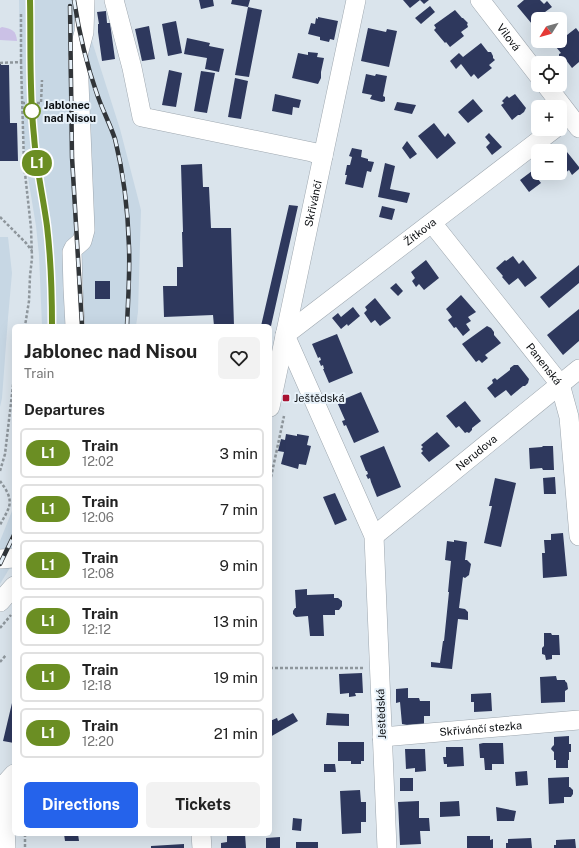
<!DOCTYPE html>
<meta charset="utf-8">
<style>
body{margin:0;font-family:"Public Sans",sans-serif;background:#f2f2f2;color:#222;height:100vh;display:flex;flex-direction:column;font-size:15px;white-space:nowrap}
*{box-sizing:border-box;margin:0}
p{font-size:13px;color:#767676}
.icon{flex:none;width:22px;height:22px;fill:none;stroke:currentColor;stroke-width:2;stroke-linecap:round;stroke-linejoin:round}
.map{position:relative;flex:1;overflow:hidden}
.side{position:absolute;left:12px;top:324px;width:260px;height:512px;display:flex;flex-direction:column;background:#fff;border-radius:6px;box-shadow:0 4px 16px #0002}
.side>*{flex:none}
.badge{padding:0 8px;border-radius:13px;font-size:14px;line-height:26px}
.needle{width:26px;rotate:233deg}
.fabs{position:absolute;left:531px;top:12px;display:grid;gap:8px}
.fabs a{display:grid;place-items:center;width:36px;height:36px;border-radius:6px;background:#fff;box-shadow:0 4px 16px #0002;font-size:20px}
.map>.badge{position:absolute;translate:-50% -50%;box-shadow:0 0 0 2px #fff}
h2{padding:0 12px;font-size:15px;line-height:36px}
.round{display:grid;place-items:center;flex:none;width:42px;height:42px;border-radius:6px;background:#f2f2f2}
.summary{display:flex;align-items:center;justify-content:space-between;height:68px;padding:0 12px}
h1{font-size:19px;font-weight:700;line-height:30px}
.button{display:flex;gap:8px;margin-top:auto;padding:8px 12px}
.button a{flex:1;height:46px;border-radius:6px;background:#2563eb;color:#fff;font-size:16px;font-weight:700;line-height:46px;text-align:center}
.button a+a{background:#f2f2f2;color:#222}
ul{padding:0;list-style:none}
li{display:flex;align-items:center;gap:12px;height:50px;margin:0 8px 6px;padding:0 4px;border:2px solid #e0e0e0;border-radius:6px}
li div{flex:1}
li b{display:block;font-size:15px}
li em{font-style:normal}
li .badge{min-width:44px;font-weight:700;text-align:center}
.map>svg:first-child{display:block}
.built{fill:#c7d7e4}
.green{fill:#cbc1e6}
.building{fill:#2e385d}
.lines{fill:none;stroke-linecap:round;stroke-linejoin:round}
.minor-casing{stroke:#9ea7af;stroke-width:20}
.path{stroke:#8e969c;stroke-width:2.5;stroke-dasharray:3 2;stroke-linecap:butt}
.minor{stroke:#fff;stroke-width:19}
.rail-casing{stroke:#313539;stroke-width:4.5}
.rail{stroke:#e7f1f9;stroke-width:3;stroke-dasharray:9;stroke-linecap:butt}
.line-casing{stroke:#fff;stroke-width:9}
.line{stroke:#6b8e23;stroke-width:6}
.stop-dot{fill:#fff;stroke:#6b8e23;stroke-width:2}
.poi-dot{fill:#a91332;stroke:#e7f1f9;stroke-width:1.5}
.labels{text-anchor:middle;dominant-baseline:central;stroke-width:4;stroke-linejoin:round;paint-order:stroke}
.street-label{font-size:11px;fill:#0b0e11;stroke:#e7f1f9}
.stop-label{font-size:11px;font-weight:bold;fill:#0b0e11;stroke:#e7f1f9;text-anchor:start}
.poi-label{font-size:11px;fill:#0b0e11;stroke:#e7f1f9;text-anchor:start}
</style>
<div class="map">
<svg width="579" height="848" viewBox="0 0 579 848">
<rect width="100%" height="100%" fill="#dae4ec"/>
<!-- built -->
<path class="built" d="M 19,0 L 85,0 L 90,35 L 120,129 L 141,210 L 138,312 L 136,326 L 42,326 L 39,255 L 36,226 L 25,159 L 21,108 Z
M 0,237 L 8,237 L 12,273 L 8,318 L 2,398 L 0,407 Z
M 14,506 L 14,561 L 0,584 L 0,541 Z"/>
<!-- green -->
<path class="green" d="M 2,27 C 12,29 16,30 17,41 L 0,40 L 0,28 Z"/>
<!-- building -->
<path class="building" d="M 199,0 L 213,0 L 214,6 L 201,9 Z
M 232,0 L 250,0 L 248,7 L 262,10 L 249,77 L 235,75 L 248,7 L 231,4 Z
M 403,0 L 420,0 L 410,8 Z
M 420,0 L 429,0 L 424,4 Z
M 524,0 L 540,0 L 544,4 L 547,1 L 552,7 L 545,12 L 547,15 L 543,19 L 538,19 L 538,21 L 537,20 L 532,24 L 517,6 Z
M 430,6 L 435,12 L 421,24 L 415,18 Z
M 455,10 L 462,18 L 463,18 L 468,23 L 467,24 L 468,27 L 461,32 L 464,36 L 450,47 L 446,42 L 445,43 L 434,30 L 436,28 L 434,25 Z
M 106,11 L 107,23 L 110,23 L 115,59 L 102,61 L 98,32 L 98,24 L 99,24 L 97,12 Z
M 318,17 L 338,21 L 334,40 L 330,39 L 329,42 L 320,40 L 320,37 L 308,34 L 311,23 L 315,24 L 316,18 L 318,19 Z
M 176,21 L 182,53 L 168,56 L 162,24 Z
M 149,26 L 155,59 L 142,61 L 135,29 Z
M 368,28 L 386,32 L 387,29 L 397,31 L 389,67 L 361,61 Z
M 576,28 L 579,32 L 579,62 L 572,68 L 566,60 L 565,61 L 561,60 L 559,58 L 559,54 L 561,53 L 551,41 L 560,41 L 560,34 L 564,31 L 567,35 Z
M 187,38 L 210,43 L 209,46 L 224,49 L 219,72 L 205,69 L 207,58 L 184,54 Z
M 481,43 L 488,52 L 491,52 L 493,56 L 493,58 L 495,60 L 489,65 L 492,68 L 478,79 L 474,74 L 471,77 L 461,64 L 456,69 L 450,61 L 459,53 L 463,57 Z
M 308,52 L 318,53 L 317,57 L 324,58 L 321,72 L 321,78 L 318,84 L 292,78 L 298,53 L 308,55 Z
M 0,64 L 1,64 L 1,65 L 9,65 L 10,123 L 17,123 L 18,161 L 0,161 Z
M 169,70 L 182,73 L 176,107 L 162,105 Z
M 201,71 L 215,73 L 207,113 L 194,111 Z
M 366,74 L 375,76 L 376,74 L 387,76 L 383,96 L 385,97 L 385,101 L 382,102 L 370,99 L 372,95 L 362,93 Z
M 235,78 L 248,81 L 241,119 L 228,117 Z
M 275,94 L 301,100 L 299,108 L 293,107 L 292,115 L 272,111 Z
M 515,94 L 526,108 L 524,112 L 520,115 L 518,115 L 512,120 L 501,105 L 504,103 L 502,101 L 507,96 L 509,98 Z
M 473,99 L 483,111 L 468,123 L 458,112 Z
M 397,102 L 416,105 L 412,114 L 394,110 Z
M 434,123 L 445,137 L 448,133 L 456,143 L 437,159 L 418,136 Z
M 489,133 L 502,147 L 492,155 L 486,147 L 490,143 L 485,137 Z
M 407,141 L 417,154 L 410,159 L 402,148 Z
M 563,147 L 579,167 L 579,169 L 572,175 L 569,170 L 558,179 L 553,173 L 560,173 L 560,151 L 558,151 Z
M 352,148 L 362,150 L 361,157 L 368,159 L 368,161 L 374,162 L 371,172 L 367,171 L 363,188 L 345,184 L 347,175 L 345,175 L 347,165 L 350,165 L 352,157 L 349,156 Z
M 385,163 L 395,166 L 390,189 L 410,193 L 407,203 L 378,197 Z
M 202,164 L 203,187 L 209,187 L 211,228 L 231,228 L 234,326 L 214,326 L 213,315 L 164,317 L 163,286 L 177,286 L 177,267 L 183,267 L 182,232 L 183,232 L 181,165 Z
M 532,171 L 541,183 L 529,192 L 520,180 Z
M 289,205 L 298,206 L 271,326 L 261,326 Z
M 382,206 L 395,209 L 392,220 L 379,217 Z
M 513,256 L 519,264 L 523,260 L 537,278 L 525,287 L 518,278 L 509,285 L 502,277 L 503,276 L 496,268 L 505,260 L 506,261 Z
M 426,260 L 439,278 L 424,290 L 419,284 L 416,287 L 412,281 L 415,278 L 411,272 Z
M 579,265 L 579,283 L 549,308 L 540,297 Z
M 95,281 L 110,281 L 110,299 L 95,299 Z
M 396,283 L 403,291 L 398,296 L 390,288 Z
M 461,295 L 476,312 L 468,317 L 471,321 L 466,324 L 470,330 L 463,336 L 456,327 L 454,328 L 448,320 L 452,317 L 446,309 Z
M 375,298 L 391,318 L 380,326 L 375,320 L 371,323 L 364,313 L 367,310 L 365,307 Z
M 353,307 L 360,316 L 348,326 L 347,324 L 341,329 L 332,318 L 338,313 L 341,317 Z
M 579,309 L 579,341 L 563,355 L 547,335 Z
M 487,326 L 491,328 L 494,332 L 494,335 L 501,343 L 485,355 L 488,358 L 482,363 L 479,360 L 476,362 L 462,344 Z
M 337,334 L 353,373 L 329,383 L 323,369 L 324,369 L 323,365 L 321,366 L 319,361 L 321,360 L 320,357 L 318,358 L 312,344 Z
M 514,365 L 518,365 L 529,379 L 528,383 L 525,386 L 523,386 L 511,396 L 506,390 L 495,398 L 487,388 L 493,383 L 492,380 L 495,378 L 497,380 L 510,370 L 510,368 Z
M 361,392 L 379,432 L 354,443 L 346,425 L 344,426 L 342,421 L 345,420 L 337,402 Z
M 465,401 L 481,421 L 472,428 L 472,430 L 469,433 L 467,432 L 465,433 L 459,426 L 456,428 L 446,416 Z
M 437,432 L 450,446 L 429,462 L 421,453 L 423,451 L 421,449 L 423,447 L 421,445 Z
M 286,434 L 297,436 L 297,434 L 309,436 L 307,445 L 311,446 L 306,465 L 299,464 L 298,469 L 281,464 L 284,452 L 278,451 L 281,439 L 285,440 Z
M 384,446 L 401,487 L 377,497 L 371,482 L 370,478 L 368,479 L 366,475 L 368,474 L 367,471 L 366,471 L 360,456 Z
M 543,446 L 553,446 L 554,470 L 543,470 L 542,468 L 530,469 L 529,448 L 542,447 Z
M 555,477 L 556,494 L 544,494 L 543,478 Z
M 495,478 L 516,483 L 501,547 L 484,543 L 492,506 L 489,506 Z
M 335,493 L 347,520 L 335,525 L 323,497 Z
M 563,533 L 567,576 L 543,578 L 542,553 L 545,553 L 544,540 L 551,540 L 551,534 Z
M 454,540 L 467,542 L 465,560 L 467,560 L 471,564 L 469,575 L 465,578 L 463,577 L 459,608 L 465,609 L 468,612 L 468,620 L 458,619 L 452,669 L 431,667 L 431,662 L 440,663 L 443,641 L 444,641 L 449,592 L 448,592 L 451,561 L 445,560 L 447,541 L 454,542 Z
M 307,589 L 307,595 L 334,594 L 334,598 L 338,598 L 342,601 L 342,606 L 339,610 L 335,610 L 335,615 L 323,615 L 324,636 L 310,636 L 308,616 L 296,617 L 293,614 L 293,611 L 295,608 L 296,608 L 295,590 Z
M 544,633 L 551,633 L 552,635 L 559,635 L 560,655 L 552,655 L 552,659 L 546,660 L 545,655 L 542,654 L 542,648 L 544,646 Z
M 362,673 L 363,693 L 355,693 L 356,696 L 349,697 L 349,693 L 340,694 L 339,674 Z
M 556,676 L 557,680 L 565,680 L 565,681 L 567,683 L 568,689 L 565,691 L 565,702 L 541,703 L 540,677 Z
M 408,688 L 408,698 L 419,698 L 420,701 L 430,701 L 430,716 L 424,716 L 424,724 L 407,725 L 402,724 L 400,702 L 396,703 L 396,689 Z
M 491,693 L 492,711 L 474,712 L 474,702 L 471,702 L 471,694 Z
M 12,703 L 14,703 L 14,743 L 3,741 Z
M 293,713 L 298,721 L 270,737 L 270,721 L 277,718 L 278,721 Z
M 327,713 L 349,714 L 349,726 L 326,725 Z
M 569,736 L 569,744 L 571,744 L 571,752 L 569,752 L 569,760 L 568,760 L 568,768 L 556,768 L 556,760 L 554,760 L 554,752 L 551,749 L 552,747 L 554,745 L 554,737 Z
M 338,742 L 364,742 L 364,761 L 361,761 L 361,764 L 351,764 L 351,761 L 338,761 Z
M 483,743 L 503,743 L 504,764 L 492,764 L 492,770 L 485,770 L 484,758 L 480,758 L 479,744 Z
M 446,747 L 463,747 L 464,766 L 447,767 L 447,764 L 444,764 L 443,757 L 446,757 Z
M 405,749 L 425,749 L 426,771 L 415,772 L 415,768 L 406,769 Z
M 324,764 L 335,764 L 336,772 L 324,772 Z
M 527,771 L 528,785 L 516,786 L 515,772 Z
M 569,777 L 569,787 L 570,787 L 573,790 L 573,794 L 571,797 L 564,797 L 564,803 L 549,804 L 548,778 Z
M 400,778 L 413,778 L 413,791 L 400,791 Z
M 360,790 L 361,802 L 366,802 L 366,822 L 361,822 L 361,833 L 342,834 L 340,791 Z
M 419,801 L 419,818 L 429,818 L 430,831 L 420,831 L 421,844 L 400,845 L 398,802 Z
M 459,801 L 460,816 L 440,817 L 440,802 Z
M 496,807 L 516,811 L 514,821 L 497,821 Z
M 293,818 L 302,819 L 301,831 L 292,830 Z
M 64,834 L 78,834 L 79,841 L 65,841 Z
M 223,834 L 245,834 L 246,848 L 221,848 L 221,843 L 227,842 L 227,836 L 223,836 Z
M 467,836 L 490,836 L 490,840 L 493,839 L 493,848 L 467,848 Z
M 280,837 L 280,848 L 266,848 L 266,838 Z
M 531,838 L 532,848 L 506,848 L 506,843 L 508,843 L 508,839 Z
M 575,839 L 576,848 L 554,848 L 554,845 L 556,845 L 556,840 Z
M 296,842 L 318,842 L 318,848 L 296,848 Z
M 184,844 L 184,848 L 151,848 L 151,846 Z"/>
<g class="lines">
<defs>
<g id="minor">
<path d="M 114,0 L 132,68 L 142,117 L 312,152 L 323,156"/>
<path id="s1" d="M 480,0 L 538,75"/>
<path d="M 546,85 L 579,128"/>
<path id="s2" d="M 432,223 L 560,384 L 569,417 L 579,536"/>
<path d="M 75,326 L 73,288 L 72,252 L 74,248 L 82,241 L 85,230 L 78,58 L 79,51 L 84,32 L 85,0"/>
<path id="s3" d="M 270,407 L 356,0"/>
<path id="s4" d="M 374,536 L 579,369"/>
<path d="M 0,559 L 14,558"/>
<path d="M 0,602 L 14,586"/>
<path id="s5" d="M 382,737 L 579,720"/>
<path d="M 201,834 L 202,848"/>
<path d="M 6,848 L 3,786 L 14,774"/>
<path id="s6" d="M 387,848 L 374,536 L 285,335 L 554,129"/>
</g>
</defs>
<!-- minor casing -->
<use href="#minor" class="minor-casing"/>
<!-- path -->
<path class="path" d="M 21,62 L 21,12
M 0,63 L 21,62 L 24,164 L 31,228 L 32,258 L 30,276 L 29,301 L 25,326
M 22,103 L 41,103 L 42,80
M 0,217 L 26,243 L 32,251
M 0,471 L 5,454 L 14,377
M 0,481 C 5,488 12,497 9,507 C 7,513 3,519 0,525
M 270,482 L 284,416
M 0,628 L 11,615
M 0,662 L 6,655
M 270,668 L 365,668
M 25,834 L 25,848"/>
<!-- minor -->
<use href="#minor" class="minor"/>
<defs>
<path id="rail" d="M 30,0 C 31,45 29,91 34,136 C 36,167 43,196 47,226 C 51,260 52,292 52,326
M 74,0 C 79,32 86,63 97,94 C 102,109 110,124 115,139 C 124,175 128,211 129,247 C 130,273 128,300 127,326
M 70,6 L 72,157 L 82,326
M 0,564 L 14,535"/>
</defs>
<!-- rail casing -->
<use href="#rail" class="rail-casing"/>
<!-- rail -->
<use href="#rail" class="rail"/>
</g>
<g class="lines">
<defs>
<path id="line" d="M 30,0 C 31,45 29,91 34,136 C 36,167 43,196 47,226 C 51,260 52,292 52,326"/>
</defs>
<!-- line casing -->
<use href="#line" class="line-casing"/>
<!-- line -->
<use href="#line" class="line"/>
</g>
<!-- markers -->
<circle class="stop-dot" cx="32" cy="111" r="8"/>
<rect class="poi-dot" x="282" y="394" width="8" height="8" rx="2"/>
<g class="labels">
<!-- street labels -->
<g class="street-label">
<text stroke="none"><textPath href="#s1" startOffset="47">Vilová</textPath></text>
<text stroke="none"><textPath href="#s3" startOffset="208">Skřivánčí</textPath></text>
<text stroke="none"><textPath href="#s6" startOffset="702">Žítkova</textPath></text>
<text stroke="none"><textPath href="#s2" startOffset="180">Panenská</textPath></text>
<text stroke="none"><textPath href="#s4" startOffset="132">Nerudova</textPath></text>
<text transform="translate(381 714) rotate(-92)">Ještědská</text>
<text stroke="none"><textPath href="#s5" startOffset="99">Skřivánčí stezka</textPath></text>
</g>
<!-- stop labels -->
<g class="stop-label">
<text x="44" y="105">Jablonec<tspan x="44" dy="13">nad Nisou</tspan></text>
</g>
<!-- poi labels -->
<g class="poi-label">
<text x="294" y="398">Ještědská</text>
</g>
</g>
</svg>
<div class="fabs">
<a><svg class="needle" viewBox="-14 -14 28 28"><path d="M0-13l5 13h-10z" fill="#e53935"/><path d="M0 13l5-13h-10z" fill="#767676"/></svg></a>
<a><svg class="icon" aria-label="locate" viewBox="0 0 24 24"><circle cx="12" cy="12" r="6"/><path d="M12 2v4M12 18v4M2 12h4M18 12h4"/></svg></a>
<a>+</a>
<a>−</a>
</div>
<b class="badge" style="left:37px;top:163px;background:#6b8e23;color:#fff">L1</b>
<section class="side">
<div class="summary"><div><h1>Jablonec nad Nisou</h1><p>Train</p></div><a class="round"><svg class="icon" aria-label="heart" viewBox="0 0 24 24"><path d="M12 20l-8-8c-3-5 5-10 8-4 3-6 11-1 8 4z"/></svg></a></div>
<h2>Departures</h2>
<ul>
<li><span class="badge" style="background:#6b8e23;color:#fff">L1</span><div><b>Train</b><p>12:02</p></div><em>3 min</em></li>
<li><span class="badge" style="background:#6b8e23;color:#fff">L1</span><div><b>Train</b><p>12:06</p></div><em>7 min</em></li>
<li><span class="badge" style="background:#6b8e23;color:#fff">L1</span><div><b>Train</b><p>12:08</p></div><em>9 min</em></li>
<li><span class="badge" style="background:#6b8e23;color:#fff">L1</span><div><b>Train</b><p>12:12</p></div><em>13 min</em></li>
<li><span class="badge" style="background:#6b8e23;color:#fff">L1</span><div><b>Train</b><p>12:18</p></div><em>19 min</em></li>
<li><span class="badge" style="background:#6b8e23;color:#fff">L1</span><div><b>Train</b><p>12:20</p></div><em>21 min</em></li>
</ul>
<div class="button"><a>Directions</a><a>Tickets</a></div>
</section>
</div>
